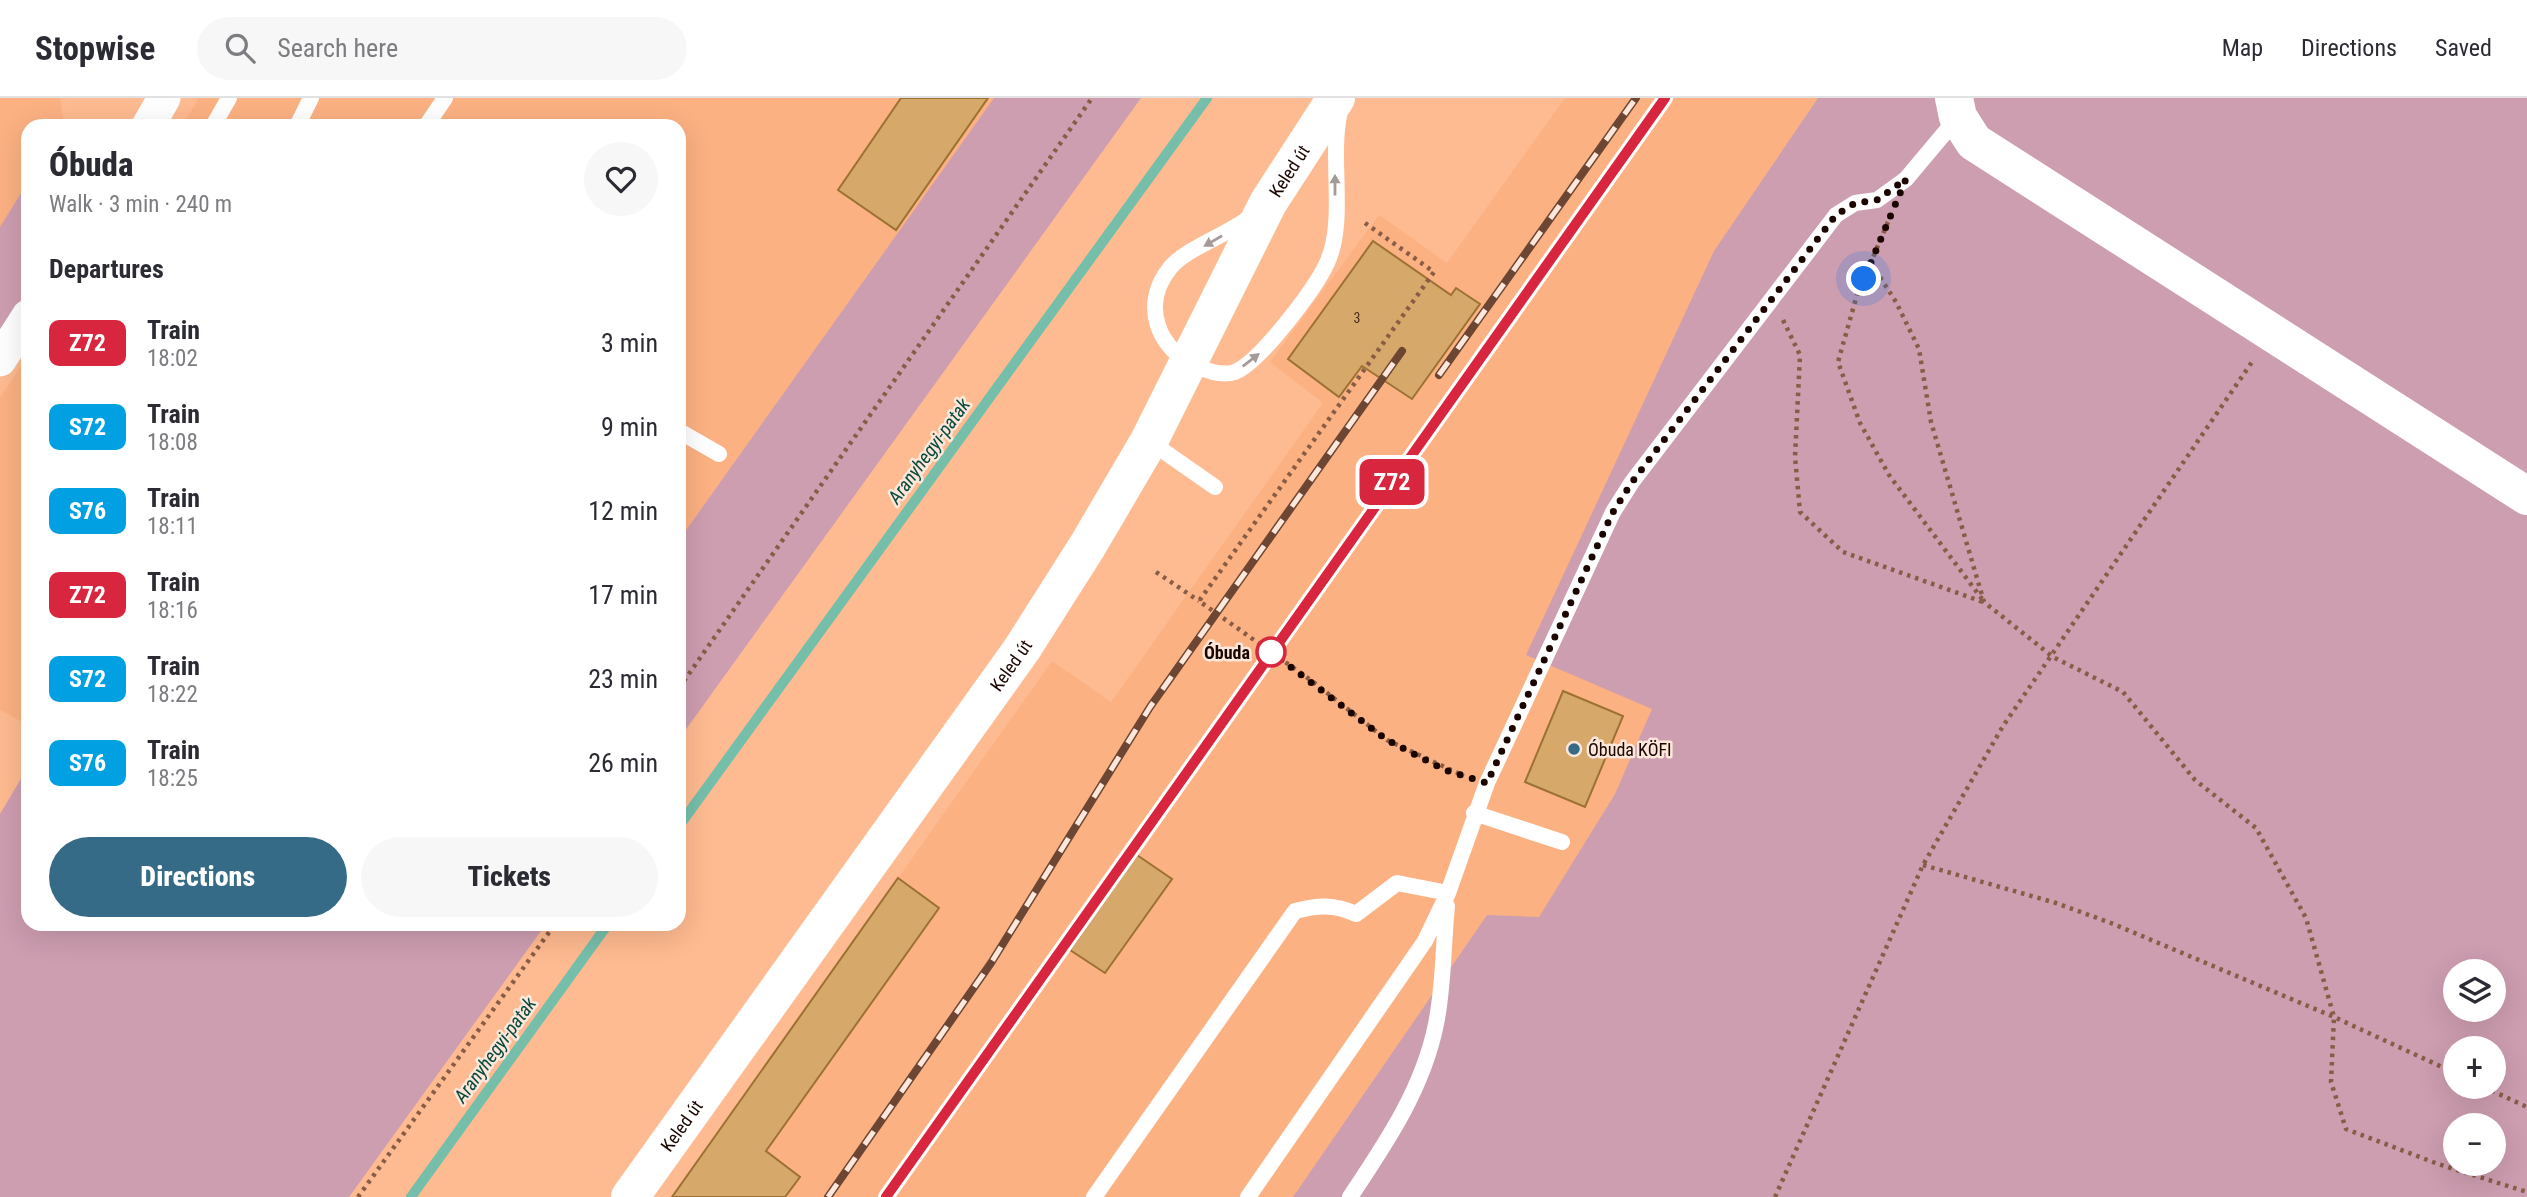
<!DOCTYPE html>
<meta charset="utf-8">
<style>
body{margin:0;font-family:"Roboto Condensed",sans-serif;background:#f7f7f7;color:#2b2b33;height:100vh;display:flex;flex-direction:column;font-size:26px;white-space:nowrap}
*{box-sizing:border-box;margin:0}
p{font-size:23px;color:#7c7c81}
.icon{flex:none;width:38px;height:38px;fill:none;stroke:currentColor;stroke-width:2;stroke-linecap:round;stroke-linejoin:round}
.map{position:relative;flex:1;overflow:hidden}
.panel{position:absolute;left:21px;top:21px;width:665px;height:812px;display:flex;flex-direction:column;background:#fff;border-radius:21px;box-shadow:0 7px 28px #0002}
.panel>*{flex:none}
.badge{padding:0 14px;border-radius:10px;font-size:24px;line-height:46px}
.tools{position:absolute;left:2443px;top:861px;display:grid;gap:14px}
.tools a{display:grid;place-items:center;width:63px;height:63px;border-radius:50%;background:#fff;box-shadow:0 7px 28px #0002;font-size:35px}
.you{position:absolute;width:35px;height:35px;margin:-18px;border:5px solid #fff;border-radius:50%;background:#1a73e8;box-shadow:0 0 0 10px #1a73e833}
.map>.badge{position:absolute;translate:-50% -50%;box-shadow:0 0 0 4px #fff}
h2{padding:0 28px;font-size:26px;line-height:63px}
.round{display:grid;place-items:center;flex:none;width:74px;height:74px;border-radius:37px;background:#f7f7f7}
.head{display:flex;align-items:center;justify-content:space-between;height:119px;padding:0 28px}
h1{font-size:33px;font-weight:800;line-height:52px}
.cta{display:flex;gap:14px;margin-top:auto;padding:14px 28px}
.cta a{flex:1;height:80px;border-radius:42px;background:#366b87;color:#fff;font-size:28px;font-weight:800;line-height:80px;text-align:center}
.cta a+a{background:#f7f7f7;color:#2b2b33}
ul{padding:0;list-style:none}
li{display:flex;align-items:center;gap:21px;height:84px;padding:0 28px}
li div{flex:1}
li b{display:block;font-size:26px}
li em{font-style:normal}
li .badge{min-width:77px;font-weight:700;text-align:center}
header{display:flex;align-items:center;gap:42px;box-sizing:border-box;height:98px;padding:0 35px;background:#fff;border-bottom:2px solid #e1e1e2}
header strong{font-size:33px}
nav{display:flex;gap:38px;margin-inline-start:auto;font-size:24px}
.search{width:490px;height:63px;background:#f7f7f7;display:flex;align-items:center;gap:18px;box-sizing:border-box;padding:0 24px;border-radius:38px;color:#7c7c81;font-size:26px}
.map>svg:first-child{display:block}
.built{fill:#fbb182}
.green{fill:#cd9db0;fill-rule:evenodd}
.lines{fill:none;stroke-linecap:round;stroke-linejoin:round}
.stream{stroke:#75bfaa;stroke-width:10}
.building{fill:#d6a86a;stroke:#9c7132;stroke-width:2}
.path{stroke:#885c45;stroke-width:4.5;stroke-dasharray:3.5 5;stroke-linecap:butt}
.service{stroke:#fff;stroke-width:16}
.minor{stroke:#fff;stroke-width:33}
.tertiary{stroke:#fff;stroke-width:38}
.rail-casing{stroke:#6c4633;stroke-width:8}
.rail{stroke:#fce7da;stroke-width:5;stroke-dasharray:16;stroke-linecap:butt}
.oneway{fill:#a49b99}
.line-casing{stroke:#fff;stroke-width:16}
.line{stroke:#d7263d;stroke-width:10}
.walk{stroke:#1b0500;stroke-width:7;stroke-dasharray:0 12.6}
.stop-dot{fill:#fff;stroke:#d7263d;stroke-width:3.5}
.poi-dot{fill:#366b87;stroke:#fce7da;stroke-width:2.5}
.labels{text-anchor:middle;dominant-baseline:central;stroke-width:5;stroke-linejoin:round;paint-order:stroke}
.number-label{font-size:14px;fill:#4a2e1a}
.street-label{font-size:18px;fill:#1b0500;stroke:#fce7da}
.stop-label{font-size:18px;font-weight:bold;fill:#1b0500;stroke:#fce7da;text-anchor:end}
.poi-label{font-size:18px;fill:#1b0500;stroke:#fce7da;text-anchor:start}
.water-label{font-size:19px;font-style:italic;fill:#06493b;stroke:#fce7da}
</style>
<header>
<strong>Stopwise</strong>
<div class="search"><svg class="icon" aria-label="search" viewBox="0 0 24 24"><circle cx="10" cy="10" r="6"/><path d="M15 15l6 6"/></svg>Search here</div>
<nav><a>Map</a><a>Directions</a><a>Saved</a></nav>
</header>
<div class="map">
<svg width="2527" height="1099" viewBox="0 0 2527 1099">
<rect width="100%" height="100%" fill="#feba90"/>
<!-- built -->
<path class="built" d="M 0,0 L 60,0 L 64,27 L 28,28 L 28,84 L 0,129 Z
M 199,0 L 994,0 L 679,442 L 679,28 L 182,28 Z
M 1565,0 L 1818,0 L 1714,153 L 1527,557 L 1653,611 L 1615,696 L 1539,820 L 1487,817 L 1293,1099 L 672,1099 L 1052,563 L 1111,604 L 1323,305 L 1270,264 L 1379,117 L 1447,165 Z
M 28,257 L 28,627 L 0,612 L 0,300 Z"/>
<!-- green -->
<path class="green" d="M 994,0 L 1141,0 L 679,641 L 679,442 Z
M 1818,0 L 2527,0 L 2527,1099 L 1293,1099 L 1487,817 L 1539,819 L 1615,696 L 1652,611 L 1526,557 L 1714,153 ZM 2455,873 L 2494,873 L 2494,912 L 2455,912 ZM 2455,950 L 2494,950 L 2494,989 L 2455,989 ZM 2455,1027 L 2494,1027 L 2494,1066 L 2455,1066 Z
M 28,84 L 28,190 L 0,236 L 0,129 Z
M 28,669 L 28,826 L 389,826 L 401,832 L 406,826 L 546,826 L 349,1099 L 0,1099 L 0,716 Z"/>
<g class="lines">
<!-- stream -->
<path class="stream" d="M 679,728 L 1207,0
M 411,1099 L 608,826"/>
</g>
<!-- building -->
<path class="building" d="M 901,0 L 988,0 L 896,132 L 838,92 Z
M 1373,143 L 1451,197 L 1456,190 L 1480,206 L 1412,301 L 1362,268 L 1339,299 L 1288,261 Z
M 1563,593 L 1623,618 L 1585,709 L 1525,684 Z
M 1137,757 L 1172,781 L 1105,875 L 1070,852 Z
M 898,780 L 939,810 L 766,1053 L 800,1079 L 785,1099 L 672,1099 Z"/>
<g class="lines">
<!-- path -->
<path class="path" d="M 1888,124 L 1857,197 L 1838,264 L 1860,325 L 1889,377 L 1982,501
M 1365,125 L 1434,174 L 1199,503 L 1312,583 L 1387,642 L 1464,678
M 1871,165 L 1896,204 L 1919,251 L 1931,324 L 1984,504 L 2053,559 L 2123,594 L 2195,682 L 2256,730 L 2306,820 L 2334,919 L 2331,984 L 2346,1031 L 2438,1066 L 2527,1094
M 1783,222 L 1800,257 L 1795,359 L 1800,414 L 1843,454 L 1983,504
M 1156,474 L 1199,503
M 679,590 L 1092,0
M 1923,767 L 2056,805 L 2111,825 L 2334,919 L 2455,975
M 2484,989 L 2527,1009
M 358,1099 L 555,826
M 1775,1099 L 1923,767 L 2003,628 L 2254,261"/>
<!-- service -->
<path class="service" d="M 213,28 L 229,0
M 297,28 L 311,0
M 426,28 L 445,0
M 1250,119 C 1228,137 1186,150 1170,170 C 1140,207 1158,253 1199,269 C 1210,274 1223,278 1235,274 C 1260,264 1315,191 1327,165 C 1346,124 1330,63 1339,18
M 679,333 L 719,356
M 1149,343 L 1215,389
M 1474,715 L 1562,744
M 1094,1099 L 1295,813 C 1318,807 1334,806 1356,816 L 1397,785 L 1448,795
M 1248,1099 L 1425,843 L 1448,795 L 1487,685 L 1613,414 L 1632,384 L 1836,117 L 1855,105 L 1877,102 L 1906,81 L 1958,19
M 1350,1099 C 1386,1045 1423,991 1436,926 C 1444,887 1443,847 1447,808"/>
<!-- minor -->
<path class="minor" d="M 148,28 L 164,0
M 0,262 L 28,218"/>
<!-- tertiary -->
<g class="tertiary">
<path d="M 1954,0 L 1958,19 L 1974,44 L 2527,398"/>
<path id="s1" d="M 630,1099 L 1022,551 L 1088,447 L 1149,343 L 1268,105 L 1336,0"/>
</g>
<defs>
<path id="rail" d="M 1439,277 L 1636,0
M 828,1099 L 991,865 L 1150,609 L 1402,253
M 886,1099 L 1665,0"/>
</defs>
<!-- rail casing -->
<use href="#rail" class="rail-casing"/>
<!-- rail -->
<use href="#rail" class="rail"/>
</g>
<!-- one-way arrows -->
<defs><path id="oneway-solid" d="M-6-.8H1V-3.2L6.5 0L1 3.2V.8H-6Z" transform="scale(1.75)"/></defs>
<g class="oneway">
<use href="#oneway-solid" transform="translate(1335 87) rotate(-90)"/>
<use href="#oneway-solid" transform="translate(1213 143) rotate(150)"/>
<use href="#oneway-solid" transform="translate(1251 262) rotate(-38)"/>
</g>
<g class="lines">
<defs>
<path id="line" d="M 886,1099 L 1665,0"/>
</defs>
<!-- line casing -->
<use href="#line" class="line-casing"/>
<!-- line -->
<use href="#line" class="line"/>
<!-- walk -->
<path class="walk" d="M 1271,554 L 1387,642 L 1445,672 L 1487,685 L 1613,414 L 1632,384 L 1836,117 L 1855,105 L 1877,102 L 1906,81 L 1864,181"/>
</g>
<!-- markers -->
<circle class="stop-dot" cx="1271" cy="554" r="14"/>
<circle class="poi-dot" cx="1574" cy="651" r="7"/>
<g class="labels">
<!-- number labels -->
<g class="number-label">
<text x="1357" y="220">3</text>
</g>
<!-- street labels -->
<g class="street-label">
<text stroke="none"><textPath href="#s1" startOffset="1222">Keled út</textPath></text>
<text stroke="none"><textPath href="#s1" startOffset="654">Keled út</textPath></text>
<text stroke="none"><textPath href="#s1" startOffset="88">Keled út</textPath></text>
</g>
<!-- stop labels -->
<g class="stop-label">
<text x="1250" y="554">Óbuda</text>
</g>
<!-- poi labels -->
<g class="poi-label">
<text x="1588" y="651">Óbuda KÖFI</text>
</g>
<!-- water labels -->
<g class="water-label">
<text transform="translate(929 353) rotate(-54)">Aranyhegyi-patak</text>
<text transform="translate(495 952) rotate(-54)">Aranyhegyi-patak</text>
</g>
</g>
</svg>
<div class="tools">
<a><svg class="icon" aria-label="layers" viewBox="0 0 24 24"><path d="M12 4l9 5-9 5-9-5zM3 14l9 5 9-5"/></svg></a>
<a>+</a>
<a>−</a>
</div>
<div class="you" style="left:1864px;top:181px"></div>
<b class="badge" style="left:1392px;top:384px;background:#d7263d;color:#fff">Z72</b>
<section class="panel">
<div class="head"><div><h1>Óbuda</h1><p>Walk · 3 min · 240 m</p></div><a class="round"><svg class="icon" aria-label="heart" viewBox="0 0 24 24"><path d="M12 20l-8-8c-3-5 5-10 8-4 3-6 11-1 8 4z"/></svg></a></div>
<h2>Departures</h2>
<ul>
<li><span class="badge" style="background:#d7263d;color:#fff">Z72</span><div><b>Train</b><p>18:02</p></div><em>3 min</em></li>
<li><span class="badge" style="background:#00a0e3;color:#fff">S72</span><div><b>Train</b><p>18:08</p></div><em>9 min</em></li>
<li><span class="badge" style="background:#00a0e3;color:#fff">S76</span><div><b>Train</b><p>18:11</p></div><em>12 min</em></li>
<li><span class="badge" style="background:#d7263d;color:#fff">Z72</span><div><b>Train</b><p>18:16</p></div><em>17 min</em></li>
<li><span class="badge" style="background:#00a0e3;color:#fff">S72</span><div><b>Train</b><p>18:22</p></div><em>23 min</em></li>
<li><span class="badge" style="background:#00a0e3;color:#fff">S76</span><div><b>Train</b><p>18:25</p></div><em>26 min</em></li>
</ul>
<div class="cta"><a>Directions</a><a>Tickets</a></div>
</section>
</div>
